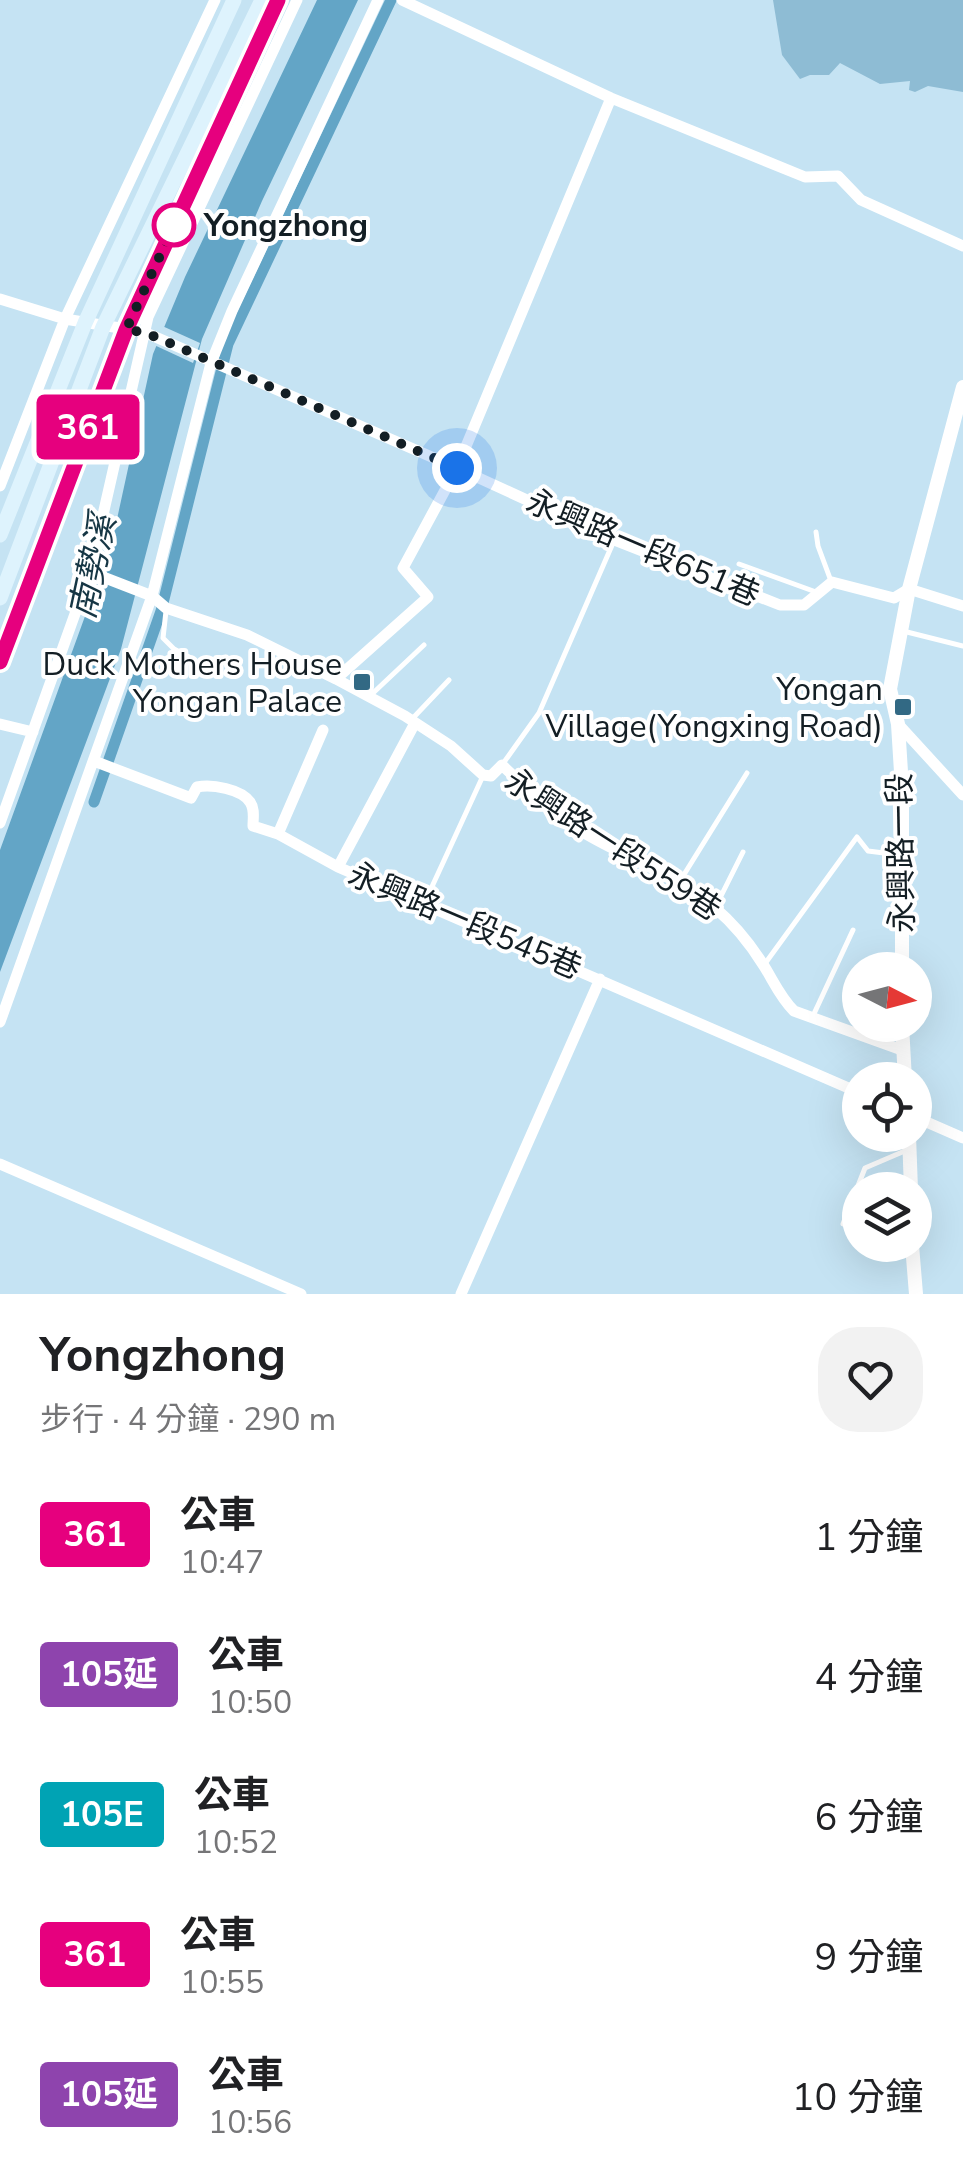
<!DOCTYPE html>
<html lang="zh-TW">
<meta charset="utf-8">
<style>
body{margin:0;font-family:"Nunito Sans","Noto Sans TC",sans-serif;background:#f2f2f2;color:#202124;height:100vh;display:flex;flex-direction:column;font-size:38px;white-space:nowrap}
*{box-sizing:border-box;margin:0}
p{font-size:32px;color:#757577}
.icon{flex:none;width:55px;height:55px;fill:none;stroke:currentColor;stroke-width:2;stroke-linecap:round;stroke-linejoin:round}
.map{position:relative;height:1294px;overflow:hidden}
.panel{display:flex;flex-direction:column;background:#fff;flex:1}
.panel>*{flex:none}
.badge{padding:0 20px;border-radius:8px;font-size:35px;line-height:65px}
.needle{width:65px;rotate:96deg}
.buttons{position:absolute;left:842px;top:952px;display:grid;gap:20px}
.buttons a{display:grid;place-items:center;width:90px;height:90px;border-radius:50%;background:#fff;box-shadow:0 10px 40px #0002;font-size:50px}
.you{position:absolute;width:50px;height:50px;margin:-25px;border:8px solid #fff;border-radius:50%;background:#1a73e8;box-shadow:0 0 0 15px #1a73e833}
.map>.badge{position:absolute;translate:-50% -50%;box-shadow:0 0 0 5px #fff}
.round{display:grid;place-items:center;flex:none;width:105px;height:105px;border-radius:40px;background:#f2f2f2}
.head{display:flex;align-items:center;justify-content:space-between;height:170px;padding:0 40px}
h1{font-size:48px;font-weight:700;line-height:75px}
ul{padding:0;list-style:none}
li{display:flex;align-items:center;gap:30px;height:140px;padding:0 40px}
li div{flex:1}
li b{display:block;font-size:38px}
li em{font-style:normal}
li .badge{min-width:110px;font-weight:700;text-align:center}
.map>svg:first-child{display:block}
.green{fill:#8ebcd4}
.water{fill:#63a5c6}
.pier{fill:#c5e3f3}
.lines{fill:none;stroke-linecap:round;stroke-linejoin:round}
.canal{stroke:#63a5c6;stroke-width:11}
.service{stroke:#fff;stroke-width:5}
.minor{stroke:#fff;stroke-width:11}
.tertiary{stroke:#fff;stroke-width:14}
.secondary{stroke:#def3fd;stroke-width:15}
.line-casing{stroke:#fff;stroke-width:22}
.line{stroke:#e6007e;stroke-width:15}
.walk{stroke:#131e24;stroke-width:10;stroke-dasharray:0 18}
.stop-dot{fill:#fff;stroke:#e6007e;stroke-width:5}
.poi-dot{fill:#326984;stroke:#fff;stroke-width:4}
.labels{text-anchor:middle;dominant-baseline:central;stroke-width:8;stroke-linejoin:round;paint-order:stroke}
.stop-label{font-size:32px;font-weight:bold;fill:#131e24;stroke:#fff;text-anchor:start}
.street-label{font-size:32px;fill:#131e24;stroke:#fff}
.poi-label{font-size:32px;fill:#131e24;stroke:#fff;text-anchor:end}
.water-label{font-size:35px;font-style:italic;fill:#163644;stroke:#fff}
</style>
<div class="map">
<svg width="963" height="1294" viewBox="0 0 963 1294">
<rect width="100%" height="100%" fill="#c5e3f3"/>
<!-- green -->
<path class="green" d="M 773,0 L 963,0 L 963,92 L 928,86 L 915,92 L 909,90 L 910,81 L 880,84 L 840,63 L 829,75 L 810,75 L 800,79 L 782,55 Z"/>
<!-- water -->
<path class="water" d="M 317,0 L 358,0 L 262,201 L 202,339 L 121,649 L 0,972 L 0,850 L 112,542 L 153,354 L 185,277 Z"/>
<!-- pier -->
<path class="pier" d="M 160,325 L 200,343 L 193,363 L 152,344 Z"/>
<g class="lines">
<!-- canal -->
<path class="canal" d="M 94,802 L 161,611 L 228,344 L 391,0"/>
<!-- service -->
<path class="service" d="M 816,532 L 818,546 L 831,581
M 739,564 L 816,592
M 166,611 L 163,638 L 174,649 L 189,657
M 903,631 L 963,646
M 372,694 L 424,645
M 413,718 L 449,680
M 502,765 L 539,713 L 613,543
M 680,881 L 747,773
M 424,904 L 482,778
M 715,908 L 743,852
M 764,965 L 857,837 L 868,851 L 900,855
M 812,1018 L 853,930
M 843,1224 L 865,1168 L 907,1150"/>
<!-- minor -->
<path class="minor" d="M 402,0 L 611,98 L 805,177 L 838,176 L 861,200 L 963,246
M 0,299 L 65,319 L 144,332 L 457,468 L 614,540 L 780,605 L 804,605 L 832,582 L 894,598 L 909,589 L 963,606
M 0,486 L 65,319 L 215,0
M 90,572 L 152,596 L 166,608 L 247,635 L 336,679 L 405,716 L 451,746 L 483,775 L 491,776 L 502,765 C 528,790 555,815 586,834 C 629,859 675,875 714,907 C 733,923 751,945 764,966 C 774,982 780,997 794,1011 L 902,1050
M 0,662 L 126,330 L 278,0
M 336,679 L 428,597 L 403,568 L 457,468 L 611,98
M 0,724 L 33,732
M 898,724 L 963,795
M 94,761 L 191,798 L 197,787 C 212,784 241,789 250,802 C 255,809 253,818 253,826 L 278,834 L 338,867 L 860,1093
M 0,823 L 90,572 L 148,317 L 297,0
M 278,834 L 323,730
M 338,867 L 415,723
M 0,1022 L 152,596 L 211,363 L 232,311 L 378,0
M 915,1117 L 963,1138
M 0,1164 L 301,1294
M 461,1294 L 600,979"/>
<!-- tertiary -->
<path class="tertiary" d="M 902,970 L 902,788 L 898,724 L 890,689 L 909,589 L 963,387
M 902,1025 L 905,1080
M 909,1135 L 911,1190
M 912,1245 L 916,1294"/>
<!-- secondary -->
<path class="secondary" d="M 0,535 L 85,323 L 234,0
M 0,598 L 103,327 L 262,0"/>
</g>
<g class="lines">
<defs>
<path id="line" d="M 0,662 L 126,330 L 278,0"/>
</defs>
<!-- line casing -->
<use href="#line" class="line-casing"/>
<!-- line -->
<use href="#line" class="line"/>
<!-- walk -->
<path class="walk" d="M 174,225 L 126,330 L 144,332 L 457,468"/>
</g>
<!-- markers -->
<circle class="stop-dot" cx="174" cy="225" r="20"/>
<g class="poi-dot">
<rect x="352" y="672" width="20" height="20" rx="5"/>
<rect x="893" y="697" width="20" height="20" rx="5"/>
</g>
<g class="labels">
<!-- stop labels -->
<g class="stop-label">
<text x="204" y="225">Yongzhong</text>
</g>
<!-- street labels -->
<g class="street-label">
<text transform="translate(643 548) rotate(23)">永興路一段651巷</text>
<text transform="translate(613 845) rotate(33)">永興路一段559巷</text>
<text transform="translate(901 853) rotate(-91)">永興路一段</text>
<text transform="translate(465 921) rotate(23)">永興路一段545巷</text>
</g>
<!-- poi labels -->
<g class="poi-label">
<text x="342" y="664">Duck Mothers House<tspan x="342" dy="37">Yongan Palace</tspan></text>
<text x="883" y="689">Yongan<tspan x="883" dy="37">Village(Yongxing Road)</tspan></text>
</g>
<!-- water labels -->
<g class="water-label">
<text transform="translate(93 567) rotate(-78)">南勢溪</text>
</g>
</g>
</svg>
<div class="buttons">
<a><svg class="needle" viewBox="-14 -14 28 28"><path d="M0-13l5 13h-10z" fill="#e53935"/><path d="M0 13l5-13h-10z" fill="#757577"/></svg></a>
<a><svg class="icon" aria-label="locate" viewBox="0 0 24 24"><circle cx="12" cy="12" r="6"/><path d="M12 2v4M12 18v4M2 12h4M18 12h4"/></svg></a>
<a><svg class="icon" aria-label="layers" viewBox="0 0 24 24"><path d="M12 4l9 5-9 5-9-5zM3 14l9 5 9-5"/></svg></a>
</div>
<div class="you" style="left:457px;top:468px"></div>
<b class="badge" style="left:88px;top:427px;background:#e6007e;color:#fff">361</b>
</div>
<section class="panel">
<div class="head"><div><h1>Yongzhong</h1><p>步行 · 4 分鐘 · 290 m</p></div><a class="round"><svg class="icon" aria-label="heart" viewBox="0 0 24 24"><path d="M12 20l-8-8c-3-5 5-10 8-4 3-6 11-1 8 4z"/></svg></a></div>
<ul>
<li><span class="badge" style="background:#e6007e;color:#fff">361</span><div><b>公車</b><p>10:47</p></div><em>1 分鐘</em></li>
<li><span class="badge" style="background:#8e44ad;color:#fff">105延</span><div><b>公車</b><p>10:50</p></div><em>4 分鐘</em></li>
<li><span class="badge" style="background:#00a3b4;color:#fff">105E</span><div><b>公車</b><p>10:52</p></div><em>6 分鐘</em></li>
<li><span class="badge" style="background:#e6007e;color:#fff">361</span><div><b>公車</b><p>10:55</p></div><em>9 分鐘</em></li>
<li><span class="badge" style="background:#8e44ad;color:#fff">105延</span><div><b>公車</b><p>10:56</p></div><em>10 分鐘</em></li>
</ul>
</section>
